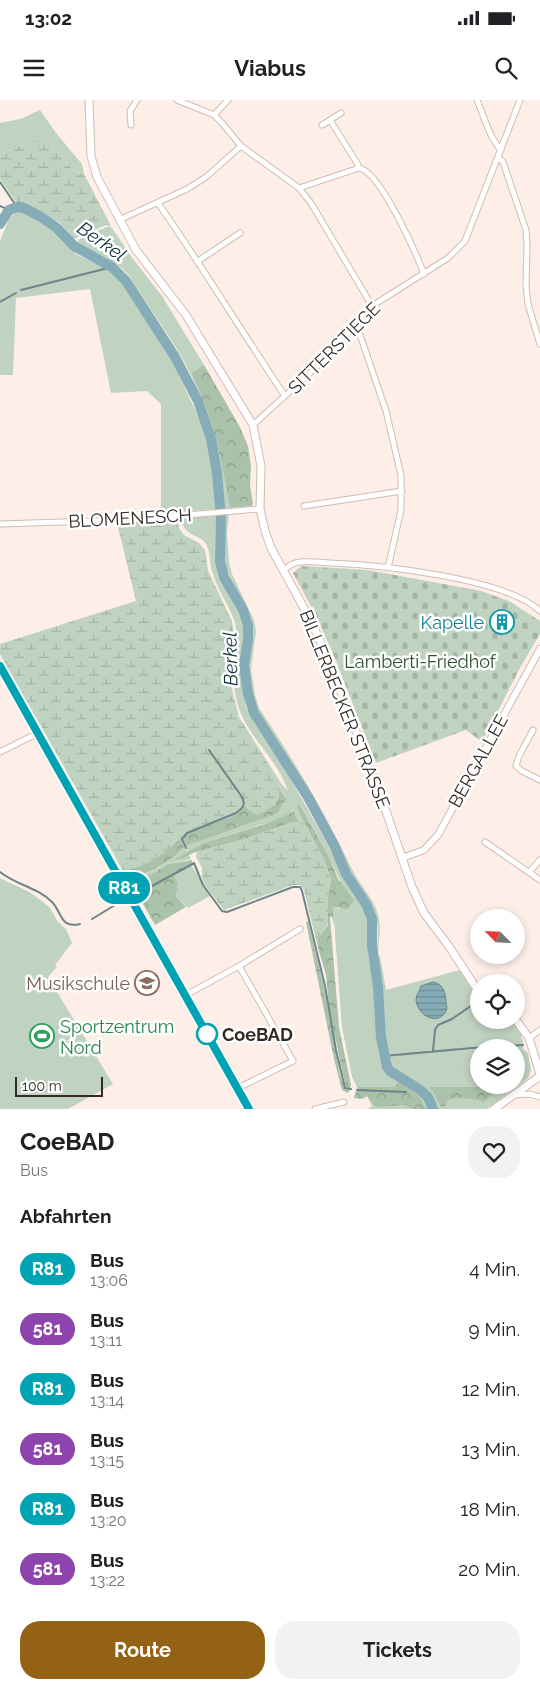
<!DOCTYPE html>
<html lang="de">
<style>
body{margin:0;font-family:Raleway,sans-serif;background:#f2f2f2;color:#202124;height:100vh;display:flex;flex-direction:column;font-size:19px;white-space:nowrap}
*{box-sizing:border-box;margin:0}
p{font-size:16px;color:#757577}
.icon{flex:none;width:28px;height:28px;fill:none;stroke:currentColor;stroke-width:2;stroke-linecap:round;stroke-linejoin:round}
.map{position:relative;height:1009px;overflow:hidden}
.sheet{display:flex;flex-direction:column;background:#fff;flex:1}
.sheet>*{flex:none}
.badge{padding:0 10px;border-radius:16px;font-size:18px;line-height:32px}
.needle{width:32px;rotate:294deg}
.tools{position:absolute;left:470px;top:809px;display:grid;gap:10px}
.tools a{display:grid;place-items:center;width:55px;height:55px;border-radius:50%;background:#fff;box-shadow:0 2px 8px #0003;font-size:25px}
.scale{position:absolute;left:15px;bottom:12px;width:88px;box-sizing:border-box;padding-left:5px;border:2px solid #322a25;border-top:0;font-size:14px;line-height:18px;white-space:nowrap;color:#322a25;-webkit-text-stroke:4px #fff;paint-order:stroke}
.map>.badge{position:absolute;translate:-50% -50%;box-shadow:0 0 0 2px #fff}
h2{padding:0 20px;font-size:19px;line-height:45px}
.round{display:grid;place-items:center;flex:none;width:52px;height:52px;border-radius:20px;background:#f2f2f2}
.head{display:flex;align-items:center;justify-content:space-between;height:85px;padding:0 20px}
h1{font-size:24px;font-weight:700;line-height:38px}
.action{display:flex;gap:10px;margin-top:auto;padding:10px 20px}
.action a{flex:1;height:58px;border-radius:20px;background:#946214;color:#fff;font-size:20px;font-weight:700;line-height:58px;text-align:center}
.action a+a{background:#f2f2f2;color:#202124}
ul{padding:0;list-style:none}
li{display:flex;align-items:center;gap:15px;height:60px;padding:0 20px}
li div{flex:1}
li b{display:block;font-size:19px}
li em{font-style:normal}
li .badge{min-width:55px;font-weight:700;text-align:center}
.status{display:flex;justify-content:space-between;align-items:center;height:35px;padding:0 25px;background:#fff;direction:ltr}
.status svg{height:14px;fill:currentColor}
header{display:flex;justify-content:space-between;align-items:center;height:65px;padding:0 20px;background:#fff;font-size:22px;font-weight:700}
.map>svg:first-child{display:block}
.green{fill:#c0d2c0;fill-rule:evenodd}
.forest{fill:url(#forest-crowns)}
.wetland{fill:url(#wetland-marsh)}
.cemetery{fill:url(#cemetery-stones)}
.water{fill:url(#water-rules);stroke:#6d858b}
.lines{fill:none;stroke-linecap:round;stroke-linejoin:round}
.stream{stroke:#6d858b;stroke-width:2}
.river{stroke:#86acb7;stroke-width:10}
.minor-casing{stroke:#d2bcb1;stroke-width:7}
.tertiary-casing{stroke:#d2bcb1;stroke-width:8}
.secondary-casing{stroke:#d2bcb1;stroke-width:9}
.minor{stroke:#fff;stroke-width:5}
.tertiary{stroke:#fff;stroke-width:6}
.secondary{stroke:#fff;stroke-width:7}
.line-casing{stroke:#fff;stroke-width:11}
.line{stroke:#00a3b4;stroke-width:8}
.stop-dot{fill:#fff;stroke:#00a3b4;stroke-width:2.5}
.labels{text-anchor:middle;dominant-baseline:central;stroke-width:5;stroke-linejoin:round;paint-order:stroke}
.street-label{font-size:18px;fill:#322a25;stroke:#fff}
.culture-label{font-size:18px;fill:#0d838f;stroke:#fff;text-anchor:end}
.park-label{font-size:18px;fill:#2b512d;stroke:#fff}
.education-label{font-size:18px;fill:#785e54;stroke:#fff;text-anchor:end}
.leisure-label{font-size:18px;fill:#27864d;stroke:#fff;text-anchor:start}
.stop-label{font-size:18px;font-weight:bold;fill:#322a25;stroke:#fff;text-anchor:start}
.water-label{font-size:19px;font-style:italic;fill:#10343e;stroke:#fff}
</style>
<div class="status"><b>13:02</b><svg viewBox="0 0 49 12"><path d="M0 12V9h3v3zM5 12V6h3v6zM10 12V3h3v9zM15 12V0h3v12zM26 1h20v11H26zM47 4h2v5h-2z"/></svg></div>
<header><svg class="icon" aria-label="menu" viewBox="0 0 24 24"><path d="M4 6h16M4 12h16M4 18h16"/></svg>Viabus<svg class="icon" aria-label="search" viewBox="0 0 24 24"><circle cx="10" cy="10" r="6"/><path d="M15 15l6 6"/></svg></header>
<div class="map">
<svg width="540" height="1009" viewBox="0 0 540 1009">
<defs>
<pattern id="forest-crowns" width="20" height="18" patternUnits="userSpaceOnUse" patternTransform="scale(1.25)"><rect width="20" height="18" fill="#a9c2a9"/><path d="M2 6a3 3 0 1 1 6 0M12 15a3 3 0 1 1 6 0" fill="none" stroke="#8a9e89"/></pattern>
<pattern id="wetland-marsh" width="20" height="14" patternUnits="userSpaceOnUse" patternTransform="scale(1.25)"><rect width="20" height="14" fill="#c0d2c0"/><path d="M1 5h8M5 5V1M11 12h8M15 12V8" fill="none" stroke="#a5b4a5"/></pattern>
<pattern id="cemetery-stones" width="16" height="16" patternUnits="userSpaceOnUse" patternTransform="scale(1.25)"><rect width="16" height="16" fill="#c0d2c0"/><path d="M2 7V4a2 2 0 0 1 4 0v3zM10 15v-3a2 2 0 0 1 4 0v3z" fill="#a5b4a5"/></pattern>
<pattern id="water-rules" width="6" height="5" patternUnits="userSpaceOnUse" patternTransform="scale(1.25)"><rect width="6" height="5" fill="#86acb7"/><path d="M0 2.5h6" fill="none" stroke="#6e8c95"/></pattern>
</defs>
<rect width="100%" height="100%" fill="#fdefe8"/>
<!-- green -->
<path class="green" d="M 40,10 L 56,33 L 82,64 L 84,74 L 76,72 L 72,69 L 45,37 L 0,54 L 0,23 L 20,19 Z
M 16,111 L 22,111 L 49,127 L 62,138 L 76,154 L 111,171 L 123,183 L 174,265 L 198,316 L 207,340 L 213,369 L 217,409 L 164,413 L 161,411 L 161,304 L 147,291 L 111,293 L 90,189 L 16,198 L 13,275 L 0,275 L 0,141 L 9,119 Z
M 109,126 L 112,128 L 133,159 L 162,196 L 204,265 L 191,273 C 214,319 221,358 230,408 L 224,408 C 222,352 207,300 178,251 C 163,226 145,202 130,177 C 113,156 96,156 77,141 L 81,138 Z
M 225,415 L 229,415 L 227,433 L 229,462 L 232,474 L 254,520 L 256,531 L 251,569 L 255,595 L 259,608 C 294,660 325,713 352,769 C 360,786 374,798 378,815 C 382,829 378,842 378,857 L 380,856 L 386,890 L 460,870 L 479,901 L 479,920 L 511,920 L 523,934 L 521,938 L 523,940 L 523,949 L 528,953 L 531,970 L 528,978 L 487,1009 L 368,1009 L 372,1006 L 367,996 L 362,999 L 354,998 L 357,987 L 352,977 L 342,927 L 333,807 L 340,809 L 343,787 L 329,757 L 300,704 L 297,709 L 304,723 L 299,723 L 295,714 L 201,744 L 188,752 L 186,746 L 274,715 L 283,705 L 285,696 L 278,686 L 281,683 L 288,691 C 279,663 254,642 242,616 C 234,599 232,575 234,556 C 235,545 238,534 235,522 C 229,505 218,491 213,474 C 209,465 211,452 206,444 C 199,433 186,439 180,418 L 217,416 L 216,461 L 223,482 L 239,514 L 244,531 L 240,570 L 246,607 L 255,624 L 281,662 L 333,754 L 343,778 L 363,805 L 368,817 L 370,829 L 368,854 L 373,877 L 379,944 L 386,941 L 380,872 L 377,854 L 378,829 L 375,814 L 369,802 L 353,780 L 341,751 L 304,683 L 254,604 L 248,570 L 252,531 L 251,521 L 226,468 L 224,446 ZM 479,948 L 516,948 L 516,985 L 479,985 Z
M 184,747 L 188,752 L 176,759 L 184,758 L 189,755 L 191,759 L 168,764 L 131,786 L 126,777 C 145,778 172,762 184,747 Z
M 192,766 L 210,796 L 188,808 L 176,796 L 178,783 L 174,776 Z
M 0,778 L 31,793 L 43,802 L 50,808 L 58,822 L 66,829 L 72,843 L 55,865 L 57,867 L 48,877 L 113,984 L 68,1009 L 0,1009 Z"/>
<!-- forest -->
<path class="forest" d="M 204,265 L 240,327 L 248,346 L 251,366 L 250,385 L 253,404 L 252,406 L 230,408 C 221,359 214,318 191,273 Z
M 278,686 L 286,699 L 279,711 L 274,715 L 186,746 L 183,738 L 187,733 L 237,714 L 245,705 L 249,710 L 274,705 L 279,696 Z
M 299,703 L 329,757 L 338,779 L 354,800 L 348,809 L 333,807 L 334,825 L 332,817 L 330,817 L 339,927 L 351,985 L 350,989 L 347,988 L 345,984 L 329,908 L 326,875 L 318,848 L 318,838 L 328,825 L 328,796 L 331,779 L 324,760 L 299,713 L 297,708 Z
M 294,712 L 299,723 L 293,722 L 245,739 L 193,753 L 184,758 L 174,760 L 201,744 L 265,724 Z
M 177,740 L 182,742 L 184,747 C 173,761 144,778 126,777 L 121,767 C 136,774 168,752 177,740 Z
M 192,760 L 192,763 L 167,777 L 169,777 L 192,764 L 194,765 L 174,776 L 178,783 L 176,796 L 186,807 L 155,825 L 139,797 L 134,796 L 130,787 L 168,764 Z
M 308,821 L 324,887 L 340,974 L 345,989 L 350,990 L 348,993 L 342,990 L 334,959 L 306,822 Z
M 400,982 L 420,997 L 426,1009 L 413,1009 L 404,1005 L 376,1007 L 367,996 L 362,999 L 354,998 L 358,987 L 394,987 Z
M 492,985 L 502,985 L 484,1002 C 474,999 456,996 446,1001 L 447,1004 L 443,1007 L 440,1006 L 434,993 L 429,987 L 490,987 Z"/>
<!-- wetland -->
<path class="wetland" d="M 45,37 L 72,69 L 76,72 L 84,74 L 111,126 L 106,125 L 74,139 L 60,123 L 34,109 L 16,102 L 0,79 L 0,54 Z
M 178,419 L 179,428 L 184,435 L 199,443 L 205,450 L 208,471 L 232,521 L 234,535 L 231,555 L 231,585 L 239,617 L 281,683 L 278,686 C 282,702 270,709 258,715 L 252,713 L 245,705 C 237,723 199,722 185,736 L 183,741 L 182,742 L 177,740 C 166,754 146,765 129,770 L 121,767 L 0,554 L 0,544 L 136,501 L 117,423 Z
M 293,722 L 304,723 L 324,760 L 331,779 L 328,796 L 328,824 L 318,838 L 318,848 L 304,790 L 300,785 L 293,785 L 224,810 L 204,784 L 202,777 L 202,768 L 196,757 L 197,752 L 245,739 Z"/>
<!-- cemetery -->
<path class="cemetery" d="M 301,466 L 368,470 L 481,491 L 509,501 L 540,521 L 540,534 L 521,566 L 482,642 L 466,630 L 376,663 L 334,556 L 315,514 L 293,473 Z"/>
<!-- water -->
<path class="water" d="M 433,882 C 447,885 445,898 447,909 C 440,927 418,917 416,900 C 416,894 420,891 421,886 Z"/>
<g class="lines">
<!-- stream -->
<path class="stream" d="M 0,82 L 17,107
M 0,106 L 9,110
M 21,190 L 112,167
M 0,202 L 16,193
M 186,748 L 182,739 L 187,733 L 236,713 C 243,708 246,705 242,697 L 209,650
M 0,772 C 16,785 37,787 52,802 C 62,812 60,829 80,824
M 133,794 L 141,792 L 194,763 L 203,785 L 222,811 L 227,812 L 293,787 L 300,787 L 302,791 L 325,886 L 336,950 L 344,984 L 345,988 L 351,989
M 92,819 L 120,802
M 433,951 L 435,930 L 438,925 L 452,919 L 478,901
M 384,956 L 472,948 L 523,945
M 357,990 L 406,992"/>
<!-- river -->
<path class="river" d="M 0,124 L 9,110 L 17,107 L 24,108 L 41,117 L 57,128 L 74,146 L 112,167 L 126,181 L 175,257 L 198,301 L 211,339 L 217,373 L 221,418 L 220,461 L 224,477 L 243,510 L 248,526 L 248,540 L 244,565 L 248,594 L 254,613 L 308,697 L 335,747 L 346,774 L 366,804 L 372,819 L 372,845 L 378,887 L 381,937 L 387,967 L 390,971 L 419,989 L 428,997 L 433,1009"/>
<defs>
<path id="minor" d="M 177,0 L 214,15 L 228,0
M 477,0 C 484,16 489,37 501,50
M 214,15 L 222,23 L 241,46 L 299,88 L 311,103 L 372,206
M 330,20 L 341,13
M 131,25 L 130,11 L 137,0
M 322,25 L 330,20 L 357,63 L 359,68
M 498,57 L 503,62 L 526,130 L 527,145 L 526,185 L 528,204 L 540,244
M 299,88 L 359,68 C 380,71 416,153 424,174
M 158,103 C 202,166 242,232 285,296
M 119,120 L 187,89 L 206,77 L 241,46
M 198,161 L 240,133
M 356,223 L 386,311 L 401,375 L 401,410 L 388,468
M 253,325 L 323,261 L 372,206 L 448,158 L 465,141 L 520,0
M 304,406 L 402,391
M 0,424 L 125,420 L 260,409
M 283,471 C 288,466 293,463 299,462 C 309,461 320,462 330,463 C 380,465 505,478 540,511
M 0,566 L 249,1009
M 533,630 L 519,656 L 516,666 L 522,671 L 540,680
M 0,652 L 38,633
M 485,742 L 540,780
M 529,772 L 540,760
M 186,895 L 239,866 L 300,829
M 529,938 L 540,930
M 238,988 L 293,961 L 239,866
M 514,995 L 530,994 L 540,997
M 315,1009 L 344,1002"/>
<path id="tertiary" d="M 402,758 L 424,750 L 438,735 L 540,549"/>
<path id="secondary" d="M 89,0 L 91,56 L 97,77 L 136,150 L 186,215 L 253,325 L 261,366 L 260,409 L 265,431 L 271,448 L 311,521 L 333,570 L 387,714 L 412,787 L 424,813 L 448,845 L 479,892
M 516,920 L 529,938 L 540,974
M 494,1009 L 540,976"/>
</defs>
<!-- minor casing -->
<use href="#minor" class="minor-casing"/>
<!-- tertiary casing -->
<use href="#tertiary" class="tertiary-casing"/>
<!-- secondary casing -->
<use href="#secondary" class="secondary-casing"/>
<!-- minor -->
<use href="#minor" class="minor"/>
<!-- tertiary -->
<use href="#tertiary" class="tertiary"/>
<!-- secondary -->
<use href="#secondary" class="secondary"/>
</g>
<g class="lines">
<defs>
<path id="line" d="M 0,566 L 249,1009"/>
</defs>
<!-- line casing -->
<use href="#line" class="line-casing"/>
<!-- line -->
<use href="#line" class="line"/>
</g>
<!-- icons -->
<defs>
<symbol id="building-ring" viewBox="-11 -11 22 22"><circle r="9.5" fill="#fff" stroke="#0f9aa8" stroke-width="1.5"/><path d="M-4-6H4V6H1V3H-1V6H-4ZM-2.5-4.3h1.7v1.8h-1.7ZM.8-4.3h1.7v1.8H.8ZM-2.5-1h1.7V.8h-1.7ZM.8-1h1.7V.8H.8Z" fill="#0f9aa8"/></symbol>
<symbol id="university-ring" viewBox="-11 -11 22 22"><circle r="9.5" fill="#fff" stroke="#8d6e63" stroke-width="1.5"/><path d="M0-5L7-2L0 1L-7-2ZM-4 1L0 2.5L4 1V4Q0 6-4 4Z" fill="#8d6e63"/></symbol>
<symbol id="stadium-ring" viewBox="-11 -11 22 22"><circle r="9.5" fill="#fff" stroke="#2e9e5b" stroke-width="1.5"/><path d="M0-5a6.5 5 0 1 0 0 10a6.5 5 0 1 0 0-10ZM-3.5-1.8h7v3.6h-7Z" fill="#2e9e5b"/></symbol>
</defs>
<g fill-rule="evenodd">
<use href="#building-ring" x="488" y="508" width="28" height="28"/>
<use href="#university-ring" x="133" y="869" width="28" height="28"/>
<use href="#stadium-ring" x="28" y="922" width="28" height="28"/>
</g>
<!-- markers -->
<circle class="stop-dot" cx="207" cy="934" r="10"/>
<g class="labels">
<!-- street labels -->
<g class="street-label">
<text transform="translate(334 248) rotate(-45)">SITTERSTIEGE</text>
<text transform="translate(130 418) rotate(-3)">BLOMENESCH</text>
<text transform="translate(345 609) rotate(68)">BILLERBECKER STRASSE</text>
<text transform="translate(478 661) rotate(-61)">BERGALLEE</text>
</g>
<!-- culture labels -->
<g class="culture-label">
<text x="484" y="522">Kapelle</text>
</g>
<!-- park labels -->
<g class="park-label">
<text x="420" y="561">Lamberti-Friedhof</text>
</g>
<!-- education labels -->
<g class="education-label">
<text x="130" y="883">Musikschule</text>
</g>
<!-- leisure labels -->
<g class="leisure-label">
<text x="60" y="926">Sportzentrum<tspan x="60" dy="21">Nord</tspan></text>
</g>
<!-- stop labels -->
<g class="stop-label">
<text x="222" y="934">CoeBAD</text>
</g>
<!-- water labels -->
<g class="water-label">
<text transform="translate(102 141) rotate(35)">Berkel</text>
<text transform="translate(230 559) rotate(-91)">Berkel</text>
</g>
</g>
</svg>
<div class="tools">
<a><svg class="needle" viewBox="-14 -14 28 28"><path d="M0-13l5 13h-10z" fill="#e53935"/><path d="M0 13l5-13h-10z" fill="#757577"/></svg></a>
<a><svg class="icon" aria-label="locate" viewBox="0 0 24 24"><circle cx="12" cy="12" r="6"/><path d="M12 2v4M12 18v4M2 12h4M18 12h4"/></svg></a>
<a><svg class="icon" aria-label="layers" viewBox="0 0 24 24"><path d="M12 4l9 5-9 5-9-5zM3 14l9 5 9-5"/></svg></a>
</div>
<div class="scale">100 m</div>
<b class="badge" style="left:124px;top:788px;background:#00a3b4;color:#fff">R81</b>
</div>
<section class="sheet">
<div class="head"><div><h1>CoeBAD</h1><p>Bus</p></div><a class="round"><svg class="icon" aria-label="heart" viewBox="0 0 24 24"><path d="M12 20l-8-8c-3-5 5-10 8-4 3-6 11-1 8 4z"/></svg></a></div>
<h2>Abfahrten</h2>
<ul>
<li><span class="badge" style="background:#00a3b4;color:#fff">R81</span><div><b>Bus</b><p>13:06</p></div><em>4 Min.</em></li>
<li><span class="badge" style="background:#8e44ad;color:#fff">581</span><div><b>Bus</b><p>13:11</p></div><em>9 Min.</em></li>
<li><span class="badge" style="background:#00a3b4;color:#fff">R81</span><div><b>Bus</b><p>13:14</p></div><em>12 Min.</em></li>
<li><span class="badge" style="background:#8e44ad;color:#fff">581</span><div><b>Bus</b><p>13:15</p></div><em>13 Min.</em></li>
<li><span class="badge" style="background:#00a3b4;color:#fff">R81</span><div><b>Bus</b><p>13:20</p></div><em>18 Min.</em></li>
<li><span class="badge" style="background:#8e44ad;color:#fff">581</span><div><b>Bus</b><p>13:22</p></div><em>20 Min.</em></li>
</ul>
<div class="action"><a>Route</a><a>Tickets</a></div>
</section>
